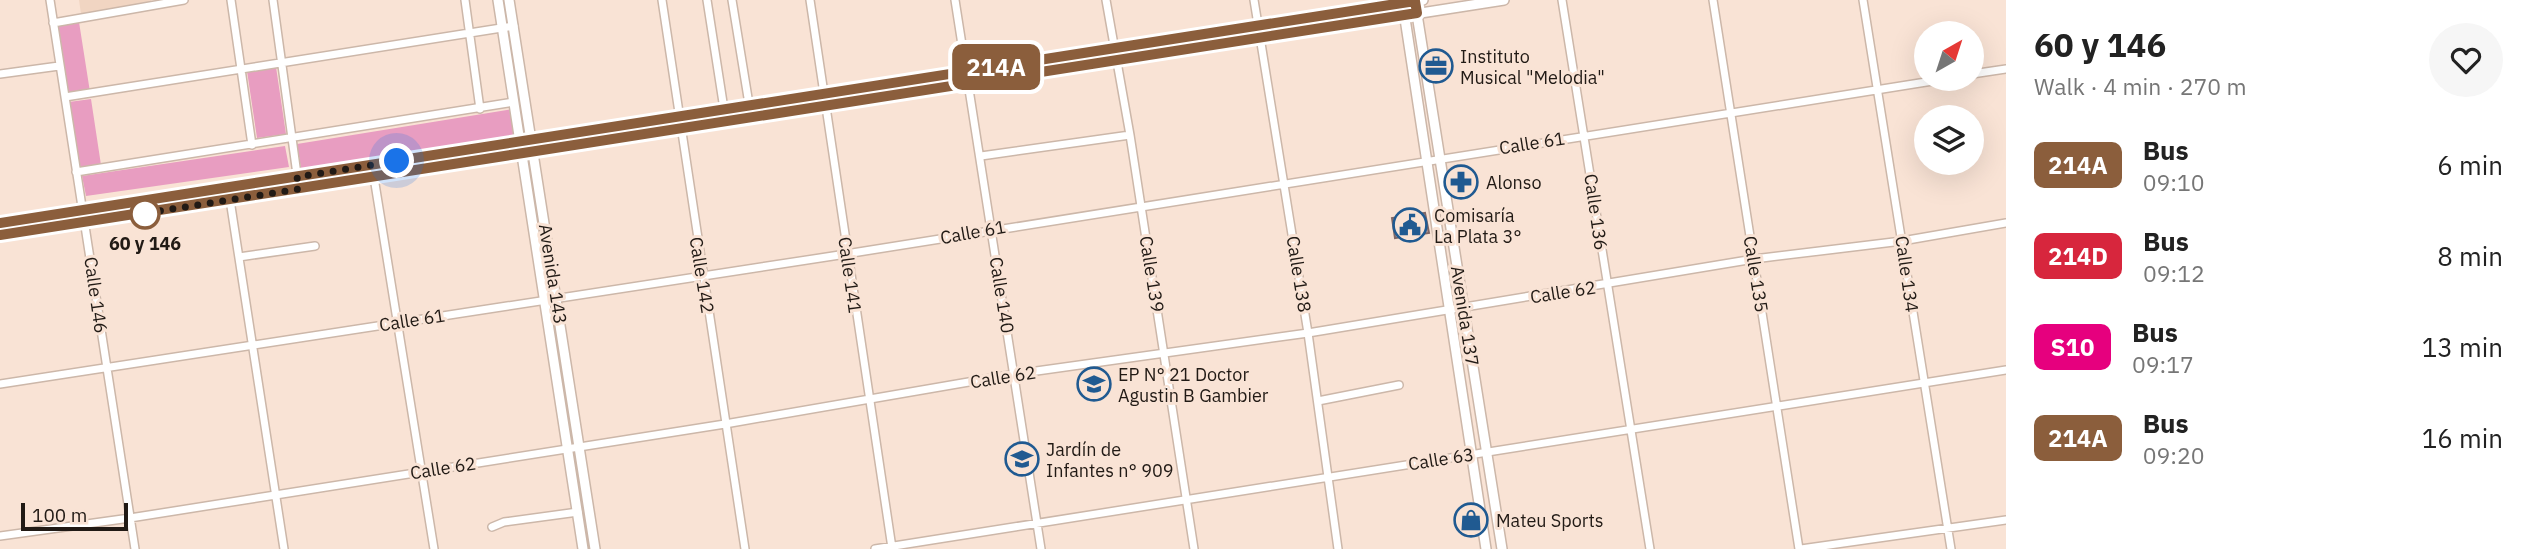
<!DOCTYPE html>
<meta charset="utf-8">
<style>
body{margin:0;font-family:"IBM Plex Sans",sans-serif;background:#f6f6f6;color:#222;height:100vh;display:flex;flex-direction:column;font-size:26px;white-space:nowrap}
*{box-sizing:border-box;margin:0}
p{font-size:23px;color:#767676}
.icon{flex:none;width:38px;height:38px;fill:none;stroke:currentColor;stroke-width:2;stroke-linecap:round;stroke-linejoin:round}
.map{position:relative;flex:1;overflow:hidden}
.side{display:flex;flex-direction:column;background:#fff;width:525px}
.side>*{flex:none}
.badge{padding:0 14px;border-radius:10px;font-size:24px;line-height:46px}
.needle{width:46px;rotate:39deg}
.fabs{position:absolute;left:1914px;top:21px;display:grid;gap:14px}
.fabs a{display:grid;place-items:center;width:70px;height:70px;border-radius:50%;background:#fff;box-shadow:0 7px 28px #0002;font-size:35px}
.scale{position:absolute;left:21px;bottom:18px;width:107px;box-sizing:border-box;padding-left:7px;border:4px solid #211a15;border-top:0;font-size:19px;line-height:24px;white-space:nowrap;color:#211a15;-webkit-text-stroke:5px #f9e3d5;paint-order:stroke}
.you{position:absolute;width:35px;height:35px;margin:-18px;border:5px solid #fff;border-radius:50%;background:#1a73e8;box-shadow:0 0 0 10px #1a73e833}
.map>.badge{position:absolute;translate:-50% -50%;box-shadow:0 0 0 4px #fff}
.round{display:grid;place-items:center;flex:none;width:74px;height:74px;border-radius:37px;background:#f6f6f6}
.headline{display:flex;align-items:center;justify-content:space-between;height:119px;padding:0 28px}
h1{font-size:33px;font-weight:700;line-height:52px}
ul{padding:0;list-style:none}
li{display:flex;align-items:center;gap:21px;height:91px;padding:0 28px}
li div{flex:1}
li b{display:block;font-size:26px}
li em{font-style:normal}
li .badge{min-width:77px;font-weight:700;text-align:center}
main{display:flex;flex:1;min-height:0}
.map>svg:first-child{display:block}
.built{fill:#f1d5c2}
.green{fill:#e89dc1}
.building{fill:#bea4a2;stroke:#7f6766;stroke-width:2}
.lines{fill:none;stroke-linecap:round;stroke-linejoin:round}
.minor-casing{stroke:#ccb7a9;stroke-width:10}
.major-casing{stroke:#ccb7a9;stroke-width:12}
.minor{stroke:#fff;stroke-width:7}
.major{stroke:#fff;stroke-width:9}
.line-casing{stroke:#fff;stroke-width:16}
.line{stroke:#8b5e3c;stroke-width:10}
.walk{stroke:#211a15;stroke-width:7;stroke-dasharray:0 12.6}
.stop-dot{fill:#fff;stroke:#8b5e3c;stroke-width:3.5}
.labels{text-anchor:middle;dominant-baseline:central;stroke-width:6;stroke-linejoin:round;paint-order:stroke}
.poi-label{font-size:18px;fill:#211a15;stroke:#f9e3d5;text-anchor:start}
.street-label{font-size:18px;fill:#211a15;stroke:#f9e3d5}
.stop-label{font-size:18px;font-weight:bold;fill:#211a15;stroke:#f9e3d5}
</style>
<main>
<div class="map">
<svg width="2006" height="549" viewBox="0 0 2006 549">
<rect width="100%" height="100%" fill="#f9e3d5"/>
<!-- built -->
<path class="built" d="M 79,0 L 151,0 L 152,2 L 81,14 Z"/>
<!-- green -->
<path class="green" d="M 79,22 L 90,92 L 68,95 L 57,25 Z
M 276,67 L 286,134 L 257,138 L 247,71 Z
M 91,99 L 101,165 L 79,168 L 69,102 Z
M 513,109 L 518,141 L 302,175 L 297,144 Z
M 285,146 L 289,167 L 86,196 L 82,176 Z"/>
<!-- building -->
<path class="building" d="M 1425,213 L 1429,233 L 1395,238 L 1392,218 Z"/>
<g class="lines">
<defs>
<path id="minor" d="M 50,0 L 135,549
M 231,0 L 252,145
M 273,0 L 299,189
M 465,0 L 480,109
M 662,0 L 745,549
M 707,0 L 724,109
M 732,0 L 749,104
M 810,0 L 892,548
M 955,0 L 1041,549
M 1106,0 L 1130,135 L 1194,549
M 1254,0 L 1308,333 L 1338,549
M 1562,0 L 1650,549
M 1713,0 L 1799,549
M 1863,0 L 1951,549
M 53,23 L 184,0
M 0,74 L 59,66
M 1972,74 L 2006,69
M 65,97 L 514,26
M 981,156 L 1130,135
M 372,165 L 434,549
M 76,172 L 514,102
M 228,187 L 284,549
M 239,257 L 315,246
M 0,384 L 846,254 L 1945,79
M 1318,401 L 1399,385
M 492,527 L 504,522 L 578,512
M 0,536 L 130,518 L 725,424 L 1015,374 L 1308,333 L 1754,259 L 1902,241 L 2006,223
M 875,549 L 2006,370
M 1801,549 L 2006,520"/>
<path id="major" d="M 498,0 L 583,549
M 509,0 L 595,549
M 1416,8 L 1502,549
M 1404,12 L 1486,549
M 0,223 L 1423,0
M 0,235 L 1504,0"/>
</defs>
<!-- minor casing -->
<use href="#minor" class="minor-casing"/>
<!-- major casing -->
<use href="#major" class="major-casing"/>
<!-- minor -->
<use href="#minor" class="minor"/>
<!-- major -->
<use href="#major" class="major"/>
</g>
<g class="lines">
<defs>
<path id="line" d="M 0,223 L 1415,1 L 1417,13 L 0,235"/>
</defs>
<!-- line casing -->
<use href="#line" class="line-casing"/>
<!-- line -->
<use href="#line" class="line"/>
<!-- walk -->
<path class="walk" d="M 145,214 L 134,215 L 299,189 L 297,177 L 397,161"/>
</g>
<!-- icons -->
<defs>
<symbol id="office-ring" viewBox="-11 -11 22 22"><circle r="9.5" fill="#f9e3d5" stroke="#205a91" stroke-width="1.5"/><path d="M-6-3h4V-5.5h4V-3h4V5H-6ZM-1-4.5V-3h2v-1.5ZM-6 0V1H6V0Z" fill="#205a91"/></symbol>
<symbol id="pharmacy-ring" viewBox="-11 -11 22 22"><circle r="9.5" fill="#f9e3d5" stroke="#205a91" stroke-width="1.5"/><path d="M-2-6h4v4h4v4h-4v4h-4v-4h-4v-4h4Z" fill="#205a91"/></symbol>
<symbol id="civic-ring" viewBox="-11 -11 22 22"><circle r="9.5" fill="#f9e3d5" stroke="#205a91" stroke-width="1.5"/><path d="M-.6-6.5H3V-4.5H.6V-3L4-1V1h2V6H-6V1h2V-1L-.6-3ZM-1.2 2.5V6h2.4V2.5Z" fill="#205a91"/></symbol>
<symbol id="school-ring" viewBox="-11 -11 22 22"><circle r="9.5" fill="#f9e3d5" stroke="#205a91" stroke-width="1.5"/><path d="M0-5L7-2L0 1L-7-2ZM-4 1L0 2.5L4 1V4Q0 6-4 4Z" fill="#205a91"/></symbol>
<symbol id="shop-ring" viewBox="-11 -11 22 22"><circle r="9.5" fill="#f9e3d5" stroke="#205a91" stroke-width="1.5"/><path d="M-5-2.5h2.3a2.7 3.5 0 0 1 5.4 0H5L5.5 6h-11ZM-1.5-2.5h3a1.5 2.3 0 0 0-3 0Z" fill="#205a91"/></symbol>
</defs>
<g fill-rule="evenodd">
<use href="#office-ring" x="1417" y="47" width="38" height="38"/>
<use href="#pharmacy-ring" x="1442" y="163" width="38" height="38"/>
<use href="#civic-ring" x="1391" y="206" width="38" height="38"/>
<use href="#school-ring" x="1075" y="365" width="38" height="38"/>
<use href="#school-ring" x="1003" y="440" width="38" height="38"/>
<use href="#shop-ring" x="1452" y="501" width="38" height="38"/>
</g>
<!-- markers -->
<circle class="stop-dot" cx="145" cy="214" r="14"/>
<g class="labels">
<!-- poi labels -->
<g class="poi-label">
<text x="1460" y="56">Instituto<tspan x="1460" dy="21">Musical "Melodia"</tspan></text>
<text x="1486" y="182">Alonso</text>
<text x="1434" y="215">Comisaría<tspan x="1434" dy="21">La Plata 3°</tspan></text>
<text x="1118" y="374">EP N° 21 Doctor<tspan x="1118" dy="21">Agustin B Gambier</tspan></text>
<text x="1046" y="449">Jardín de<tspan x="1046" dy="21">Infantes n° 909</tspan></text>
<text x="1496" y="520">Mateu Sports</text>
</g>
<!-- street labels -->
<g class="street-label">
<text transform="translate(1532 143) rotate(-9)">Calle 61</text>
<text transform="translate(1596 212) rotate(82)">Calle 136</text>
<text transform="translate(973 232) rotate(-10)">Calle 61</text>
<text transform="translate(553 274) rotate(81)">Avenida 143</text>
<text transform="translate(1152 274) rotate(81)">Calle 139</text>
<text transform="translate(1299 274) rotate(81)">Calle 138</text>
<text transform="translate(1756 274) rotate(81)">Calle 135</text>
<text transform="translate(1907 274) rotate(82)">Calle 134</text>
<text transform="translate(702 275) rotate(81)">Calle 142</text>
<text transform="translate(850 275) rotate(82)">Calle 141</text>
<text transform="translate(1563 292) rotate(-9)">Calle 62</text>
<text transform="translate(96 295) rotate(82)">Calle 146</text>
<text transform="translate(1002 295) rotate(81)">Calle 140</text>
<text transform="translate(1465 316) rotate(81)">Avenida 137</text>
<text transform="translate(412 320) rotate(-9)">Calle 61</text>
<text transform="translate(1003 377) rotate(-9)">Calle 62</text>
<text transform="translate(1441 459) rotate(-9)">Calle 63</text>
<text transform="translate(443 468) rotate(-9)">Calle 62</text>
</g>
<!-- stop labels -->
<g class="stop-label">
<text x="145" y="243">60 y 146</text>
</g>
</g>
</svg>
<div class="fabs">
<a><svg class="needle" viewBox="-14 -14 28 28"><path d="M0-13l5 13h-10z" fill="#e53935"/><path d="M0 13l5-13h-10z" fill="#767676"/></svg></a>
<a><svg class="icon" aria-label="layers" viewBox="0 0 24 24"><path d="M12 4l9 5-9 5-9-5zM3 14l9 5 9-5"/></svg></a>
</div>
<div class="scale">100 m</div>
<div class="you" style="left:397px;top:161px"></div>
<b class="badge" style="left:996px;top:67px;background:#8b5e3c;color:#fff">214A</b>
</div>
<section class="side">
<div class="headline"><div><h1>60 y 146</h1><p>Walk · 4 min · 270 m</p></div><a class="round"><svg class="icon" aria-label="heart" viewBox="0 0 24 24"><path d="M12 20l-8-8c-3-5 5-10 8-4 3-6 11-1 8 4z"/></svg></a></div>
<ul>
<li><span class="badge" style="background:#8b5e3c;color:#fff">214A</span><div><b>Bus</b><p>09:10</p></div><em>6 min</em></li>
<li><span class="badge" style="background:#d7263d;color:#fff">214D</span><div><b>Bus</b><p>09:12</p></div><em>8 min</em></li>
<li><span class="badge" style="background:#e6007e;color:#fff">S10</span><div><b>Bus</b><p>09:17</p></div><em>13 min</em></li>
<li><span class="badge" style="background:#8b5e3c;color:#fff">214A</span><div><b>Bus</b><p>09:20</p></div><em>16 min</em></li>
</ul>
</section>
</main>
